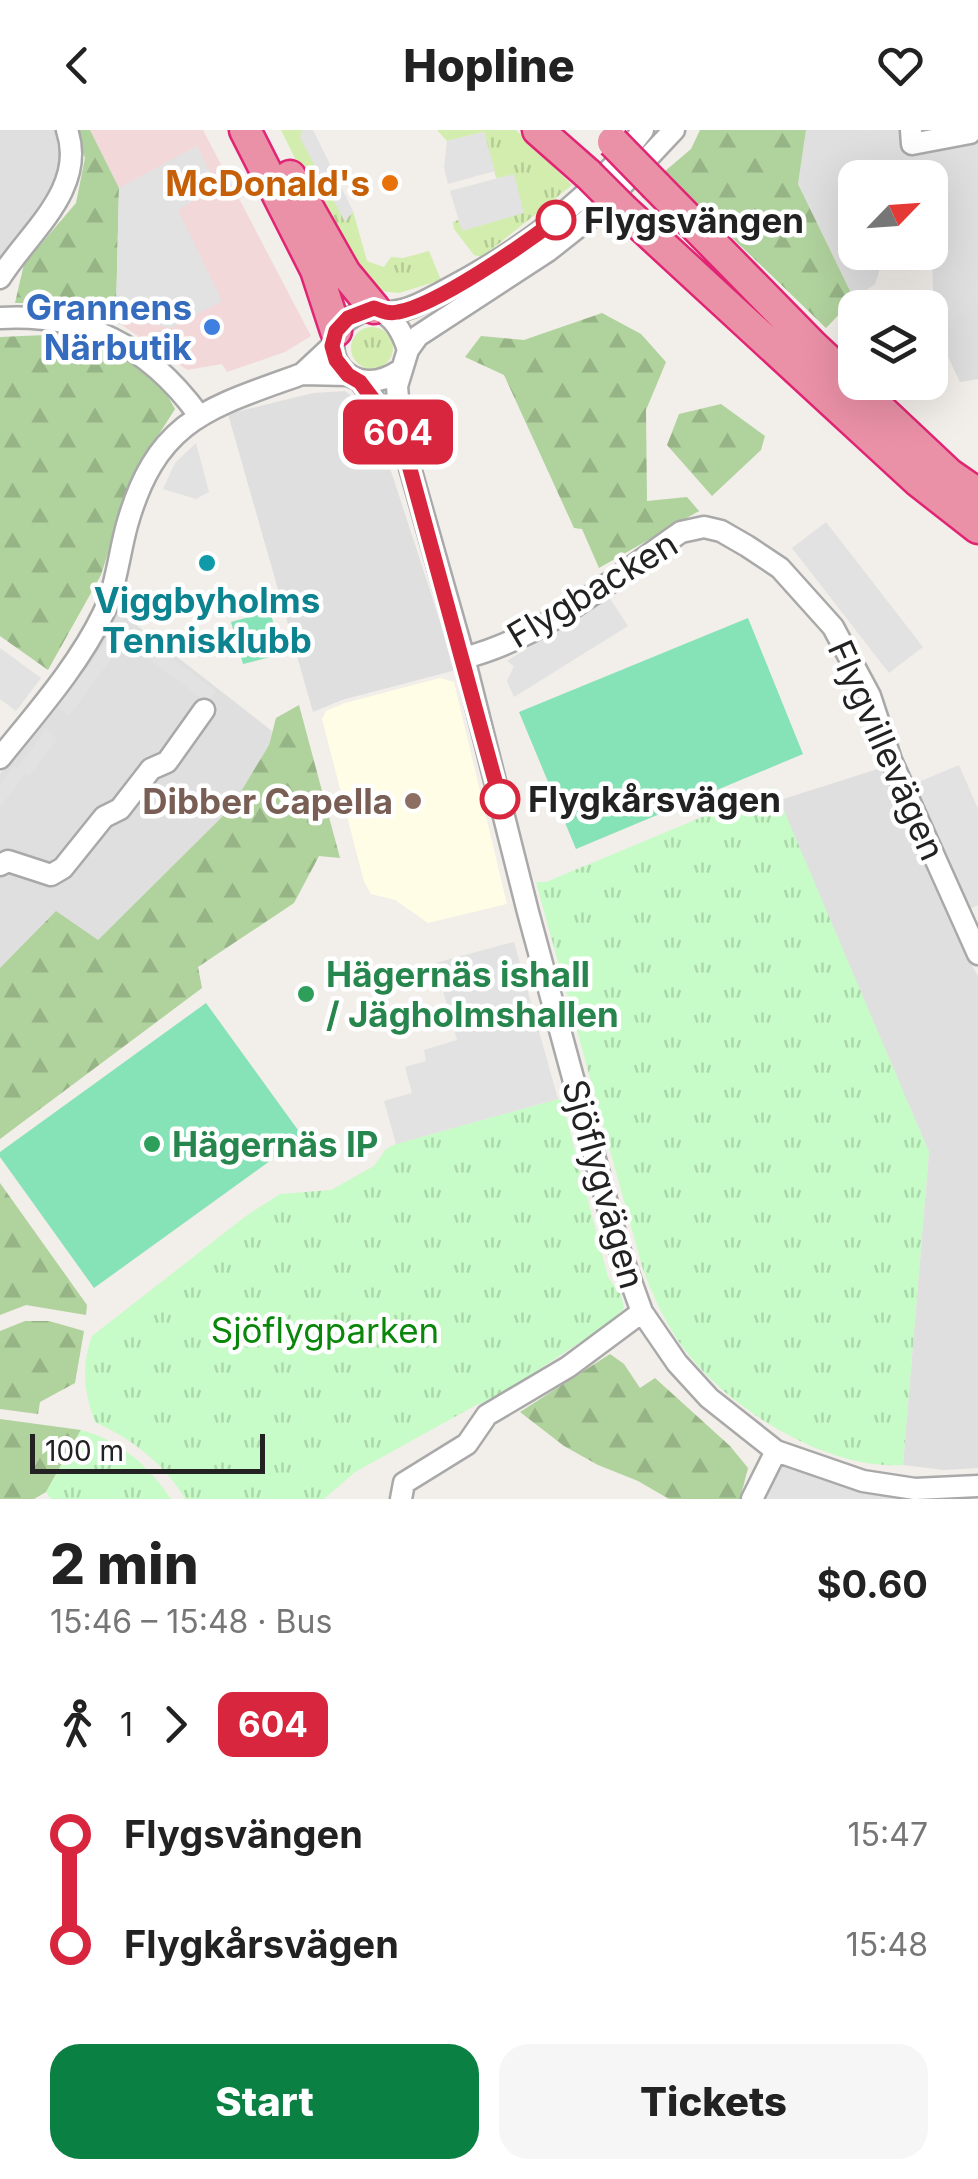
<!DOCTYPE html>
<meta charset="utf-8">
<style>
body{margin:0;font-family:Inter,sans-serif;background:#f6f6f6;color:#222;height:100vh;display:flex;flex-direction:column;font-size:38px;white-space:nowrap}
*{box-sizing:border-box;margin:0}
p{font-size:32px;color:#767676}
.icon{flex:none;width:55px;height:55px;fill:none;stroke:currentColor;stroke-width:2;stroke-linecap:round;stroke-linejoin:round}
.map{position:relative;height:1369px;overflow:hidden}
.panel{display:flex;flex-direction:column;background:#fff;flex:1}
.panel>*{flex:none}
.badge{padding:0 20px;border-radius:15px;font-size:35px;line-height:65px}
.needle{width:65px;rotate:65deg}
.buttons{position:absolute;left:838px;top:30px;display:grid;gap:20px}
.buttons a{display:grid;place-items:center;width:110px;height:110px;border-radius:20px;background:#fff;box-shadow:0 10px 40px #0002;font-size:50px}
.scale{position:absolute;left:30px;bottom:25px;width:235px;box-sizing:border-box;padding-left:10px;border:5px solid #222;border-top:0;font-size:28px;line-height:35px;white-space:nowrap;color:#222;-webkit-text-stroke:8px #fff;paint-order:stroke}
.map>.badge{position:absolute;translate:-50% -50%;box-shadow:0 0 0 5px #fff}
.legs{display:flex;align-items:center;gap:15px;height:110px;padding:0 50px;font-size:32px}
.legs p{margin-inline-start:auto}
.head{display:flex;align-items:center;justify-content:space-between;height:170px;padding:0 50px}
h1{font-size:55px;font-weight:800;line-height:75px}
.primary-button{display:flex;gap:20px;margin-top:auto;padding:20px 50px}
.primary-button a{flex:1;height:115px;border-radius:30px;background:#0b8043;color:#fff;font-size:40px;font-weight:800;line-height:115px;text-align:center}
.primary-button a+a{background:#f6f6f6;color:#222}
ul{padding:0 50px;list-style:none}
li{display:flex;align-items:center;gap:35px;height:110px;font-size:38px}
li i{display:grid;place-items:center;width:15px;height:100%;margin:0 12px;background:currentColor}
li i::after{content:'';width:25px;height:25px;margin:-12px;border:8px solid;border-radius:50%;background:#fff}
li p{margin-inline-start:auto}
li:first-child i{background:linear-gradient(#0000 50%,currentColor 0)}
li:last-child i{background:linear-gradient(currentColor 50%,#0000 0)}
header{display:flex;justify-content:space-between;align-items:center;height:130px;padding:0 50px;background:#fff;font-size:45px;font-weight:800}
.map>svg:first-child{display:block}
.residential{fill:#e0dfdf}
.commercial{fill:#f3d8d9}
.education{fill:#fffde5}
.grass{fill:url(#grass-tufts)}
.forest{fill:url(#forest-firs)}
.park{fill:url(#park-tufts)}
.pitch{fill:#86e2b7}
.parking{fill:#e2e2e2}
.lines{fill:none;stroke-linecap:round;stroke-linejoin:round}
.minor-casing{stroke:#a9a9a9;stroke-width:25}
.highway-casing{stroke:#e12574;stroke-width:35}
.minor{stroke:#fff;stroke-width:20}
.highway{stroke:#ea90a7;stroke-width:30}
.highway-bridge-casing{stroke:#e12574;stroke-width:35;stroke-linecap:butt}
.highway-bridge{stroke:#ea90a7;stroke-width:30}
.line-1-casing{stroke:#fff;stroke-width:22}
.line-1{stroke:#d7263d;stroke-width:15}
.food-dot{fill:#e8710a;stroke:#fff;stroke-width:4}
.stop-1-dot{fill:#fff;stroke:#d7263d;stroke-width:5}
.shop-dot{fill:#3f7fe0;stroke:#fff;stroke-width:4}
.culture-dot{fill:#0f9aa8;stroke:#fff;stroke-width:4}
.education-dot{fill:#8d6e63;stroke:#fff;stroke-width:4}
.leisure-dot{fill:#2e9e5b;stroke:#fff;stroke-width:4}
.labels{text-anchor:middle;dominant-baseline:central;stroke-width:9;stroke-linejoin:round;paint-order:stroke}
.food-label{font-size:35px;font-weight:bold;fill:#c56008;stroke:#fff;text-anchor:end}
.stop-label{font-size:35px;font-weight:bold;fill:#222;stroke:#fff;text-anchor:start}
.shop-label{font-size:35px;font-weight:bold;fill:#366cbe;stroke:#fff;text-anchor:end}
.street-label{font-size:35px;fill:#222;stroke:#fff}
.culture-label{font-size:35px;font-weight:bold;fill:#0d838f;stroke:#fff}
.education-label{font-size:35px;font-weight:bold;fill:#785e54;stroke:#fff;text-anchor:end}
.leisure-label{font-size:35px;font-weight:bold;fill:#27864d;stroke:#fff;text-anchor:start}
.park-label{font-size:35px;fill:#09870a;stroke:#fff}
</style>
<header><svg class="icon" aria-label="back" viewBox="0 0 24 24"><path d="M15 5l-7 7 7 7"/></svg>Hopline<svg class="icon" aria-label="heart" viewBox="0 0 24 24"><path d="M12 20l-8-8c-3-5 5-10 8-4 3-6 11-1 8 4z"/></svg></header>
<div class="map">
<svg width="978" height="1369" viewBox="0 0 978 1369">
<defs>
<pattern id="grass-tufts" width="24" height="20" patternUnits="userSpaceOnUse" patternTransform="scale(2.5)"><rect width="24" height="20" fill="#d2edae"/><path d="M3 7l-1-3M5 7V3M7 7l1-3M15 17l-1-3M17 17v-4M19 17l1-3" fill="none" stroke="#b4cb95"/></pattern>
<pattern id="forest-firs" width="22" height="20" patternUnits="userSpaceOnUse" patternTransform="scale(2.5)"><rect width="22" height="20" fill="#b0d29d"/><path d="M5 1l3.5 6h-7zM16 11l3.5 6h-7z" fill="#97b487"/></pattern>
<pattern id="park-tufts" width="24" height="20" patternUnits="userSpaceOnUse" patternTransform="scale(2.5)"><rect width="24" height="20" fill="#c7fbc7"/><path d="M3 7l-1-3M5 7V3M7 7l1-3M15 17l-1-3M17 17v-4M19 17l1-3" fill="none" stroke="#abd7ab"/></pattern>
</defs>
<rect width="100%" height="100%" fill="#f2eee9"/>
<!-- residential -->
<path class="residential" d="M 0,0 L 56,0 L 64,18 L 58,47 L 0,133 Z
M 806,0 L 978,0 L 978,249 L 960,252 L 934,198 L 930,48 L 900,47 L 888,31 L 889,47 L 855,48 L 855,122 L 885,123 L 875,154 L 854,169 L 798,54 Z
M 345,261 L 372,283 L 456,540 L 342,570 L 313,582 L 228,284 L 313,263 Z
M 117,480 L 272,601 L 269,615 L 231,678 L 97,811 L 56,782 L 0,838 L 0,644 Z
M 881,638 L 961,817 L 978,846 L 978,1338 L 944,1340 L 903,1335 L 929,1022 L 777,671 Z"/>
<!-- commercial -->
<path class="commercial" d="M 90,0 L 203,0 L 311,206 L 285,222 L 227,242 L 222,234 L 187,240 L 122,195 L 125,189 L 119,58 Z"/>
<!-- education -->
<path class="education" d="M 440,548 L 454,552 L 507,774 L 428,793 L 395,770 L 371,764 L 364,752 L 322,589 L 326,581 L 345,573 Z"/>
<!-- grass -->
<path class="grass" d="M 281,0 L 303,0 L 345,91 L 353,81 L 367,131 L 384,137 L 391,127 L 403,128 L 429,121 L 441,150 L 399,163 L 371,160 L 338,115 Z
M 437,0 L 516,0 L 572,55 L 482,127 L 474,125 L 454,99 L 453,92 L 458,90 L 463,101 L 514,45 L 496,48 L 484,2 L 447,11 Z
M351 218a21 21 0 1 1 42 0a21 21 0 1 1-42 0Z"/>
<!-- forest -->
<path class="forest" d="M 74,0 L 90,0 L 119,58 L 116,182 L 125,189 L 122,195 C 88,179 53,172 15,173 L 24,134 L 76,73 L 85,28 Z
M 700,0 L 806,0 L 798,54 L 854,169 L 826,198 L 664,42 L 691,19 Z
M 602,183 L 641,204 L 666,232 L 646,280 L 647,371 L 687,367 L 699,381 L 599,438 L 582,399 L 574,398 L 504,245 L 465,227 L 481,206 L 524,210 Z
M 91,203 L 153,240 L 175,279 L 133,345 L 101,445 L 48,540 L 0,506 L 0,207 Z
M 721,274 L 765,306 L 761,320 L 712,366 L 667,315 L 679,284 Z
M 299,575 L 340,728 L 319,726 L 294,773 L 198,837 L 202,858 L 0,1009 L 0,838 L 56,781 L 98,810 L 231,678 L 269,615 L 276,588 Z
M 0,1053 L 87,1175 L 86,1185 L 26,1175 L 0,1185 Z
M 25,1191 L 49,1191 L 84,1201 L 75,1253 L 40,1272 L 38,1284 L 0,1279 L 0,1201 Z
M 610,1224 L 624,1234 L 640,1258 L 655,1248 L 730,1316 L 748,1338 L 740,1369 L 669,1369 L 638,1351 L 598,1335 L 564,1316 L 520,1282 Z
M 0,1289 L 81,1300 L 46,1362 L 34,1369 L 0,1369 Z"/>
<!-- park -->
<path class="park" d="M 774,657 L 929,1022 L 903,1335 C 825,1340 723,1276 679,1212 C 663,1188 652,1164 642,1136 L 536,752 L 546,752 Z
M 558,969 L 562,971 L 608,1147 L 621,1165 L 624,1178 L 611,1192 L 488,1273 L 478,1274 L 355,1342 L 324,1369 L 185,1369 C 165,1334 132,1309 95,1292 C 84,1262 81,1237 92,1206 L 246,1086 L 280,1064 L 331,1060 L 374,1036 L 386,1019 L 396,1014 Z
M 81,1300 C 121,1311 148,1335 171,1369 L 51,1369 L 46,1362 Z"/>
<!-- pitch -->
<path class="pitch" d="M 270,481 L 282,524 L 243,534 L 231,492 Z
M 748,488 L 803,624 L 576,719 L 519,582 Z
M 206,873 L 303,1007 L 94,1158 L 0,1027 L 0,1022 Z"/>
<!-- parking -->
<path class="parking" d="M 302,0 L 313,0 L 353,81 L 345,92 L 300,8 Z
M 484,2 L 495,41 L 448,54 L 444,38 L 447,11 Z
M 197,16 L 217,56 L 178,80 L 222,171 L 171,198 L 125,189 L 116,183 L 119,58 Z
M 514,44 L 524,83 L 462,101 L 450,61 Z
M 196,313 L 209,362 L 196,369 L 163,359 L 175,333 Z
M 826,392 L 923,517 L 889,543 L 792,418 Z
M 609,467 L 628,496 L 514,567 L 507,551 L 514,536 L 507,531 Z
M 140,505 L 216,561 L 208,573 L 132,516 Z
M 106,512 L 117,521 L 69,586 L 58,577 Z
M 0,518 L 41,548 L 16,581 L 0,569 Z
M 46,599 L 58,608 L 29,646 L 25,644 L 0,677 L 0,655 L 14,636 L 18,638 Z
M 959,635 L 978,679 L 978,775 L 965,781 L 909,656 Z
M 514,812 L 558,969 L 396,1014 L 384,971 L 412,963 L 405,937 L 426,931 L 424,920 L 457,910 L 435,833 Z
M 776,1332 L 895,1369 L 756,1369 Z"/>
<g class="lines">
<defs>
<path id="minor" d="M 674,0 L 596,83 L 548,121 L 418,206 L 408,220 L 397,256 L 401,306 L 464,528 L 528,782 L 620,1121 L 642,1182 L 677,1233 L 709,1268 L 776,1321 L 863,1351 L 915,1359 L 978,1356
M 911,0 L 912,14 L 970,3 L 969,0
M 0,148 C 28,103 87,59 67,0
M 386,182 C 408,182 425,171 444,161 C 521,121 591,70 643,0
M 0,188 C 85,183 148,216 198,284
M 332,216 L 302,244 L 348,245
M 399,241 C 342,279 298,197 374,178 C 394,186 402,201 408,220
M 361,252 L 400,304
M 464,528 C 545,507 613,449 681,402 L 704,397 L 721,401 L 747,416 L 780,438 L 833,497 L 870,566 L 891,630 L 978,824
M 0,628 C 36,583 78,536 103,484 C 116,458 119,424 127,395 C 157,289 208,278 302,244
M 0,735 L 8,731 L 51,745 L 63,738 L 104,687 L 120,679 L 151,639 L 167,632 L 204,580
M 401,1369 L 404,1353 L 467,1314 L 487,1285 L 568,1237 L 642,1182
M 752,1369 L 776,1321"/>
<path id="highway" d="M 245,0 L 316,140 L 336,201
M 538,0 L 588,44
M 290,46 L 345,143 L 374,178
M 656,56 L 813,216 L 949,344 L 978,364
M 624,80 L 918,351 L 978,398"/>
</defs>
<!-- minor casing -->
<use href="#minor" class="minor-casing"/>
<!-- highway casing -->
<use href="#highway" class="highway-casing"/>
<!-- minor -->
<use href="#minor" class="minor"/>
<!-- highway -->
<use href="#highway" class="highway"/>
<defs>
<path id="highway-bridge" d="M 613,12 L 656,56
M 588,44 L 624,80"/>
</defs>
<!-- highway-bridge casing -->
<use href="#highway-bridge" class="highway-bridge-casing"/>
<!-- highway-bridge -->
<use href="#highway-bridge" class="highway-bridge"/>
</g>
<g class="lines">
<defs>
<path id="line-1" d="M 500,669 L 401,306 L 360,252 L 348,245 L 336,230 L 332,216 L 336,201 L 348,188 L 374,178 C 382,181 389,184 398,182 C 437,175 523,115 556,90"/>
</defs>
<!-- line-1 casing -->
<use href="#line-1" class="line-1-casing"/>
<!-- line-1 -->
<use href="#line-1" class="line-1"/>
</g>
<!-- markers -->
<circle class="food-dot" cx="390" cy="53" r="10"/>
<g class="stop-1-dot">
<circle cx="556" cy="90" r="18"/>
<circle cx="500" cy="669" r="18"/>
</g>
<circle class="shop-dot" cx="212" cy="197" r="10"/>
<circle class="culture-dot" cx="207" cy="433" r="10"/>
<circle class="education-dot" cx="413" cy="671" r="10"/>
<g class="leisure-dot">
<circle cx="306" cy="864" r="10"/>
<circle cx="152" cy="1014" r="10"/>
</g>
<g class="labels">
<!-- food labels -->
<g class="food-label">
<text x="370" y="53">McDonald's</text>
</g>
<!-- stop labels -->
<g class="stop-label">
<text x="584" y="90">Flygsvängen</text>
<text x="528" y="669">Flygkårsvägen</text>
</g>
<!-- shop labels -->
<g class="shop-label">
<text x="192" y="177">Grannens<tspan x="192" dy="40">Närbutik</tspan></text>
</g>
<!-- street labels -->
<g class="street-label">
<text transform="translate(592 459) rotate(-31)">Flygbacken</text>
<text transform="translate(887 620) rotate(66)">Flygvillevägen</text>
<text transform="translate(604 1054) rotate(74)">Sjöflygvägen</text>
</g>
<!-- culture labels -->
<g class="culture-label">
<text x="207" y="470">Viggbyholms<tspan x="207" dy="40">Tennisklubb</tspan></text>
</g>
<!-- education labels -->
<g class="education-label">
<text x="393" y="671">Dibber Capella</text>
</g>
<!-- leisure labels -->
<g class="leisure-label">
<text x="326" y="844">Hägernäs ishall<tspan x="326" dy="40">/ Jägholmshallen</tspan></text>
<text x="172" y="1014">Hägernäs IP</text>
</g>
<!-- park labels -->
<g class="park-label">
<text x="325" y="1200">Sjöflygparken</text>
</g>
</g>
</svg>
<div class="buttons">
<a><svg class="needle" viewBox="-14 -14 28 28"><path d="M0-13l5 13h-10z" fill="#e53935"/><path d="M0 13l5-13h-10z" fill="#767676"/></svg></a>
<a><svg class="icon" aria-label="layers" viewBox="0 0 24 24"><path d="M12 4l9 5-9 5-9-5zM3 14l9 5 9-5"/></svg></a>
</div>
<div class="scale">100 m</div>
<b class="badge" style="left:398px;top:302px;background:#d7263d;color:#fff">604</b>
</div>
<section class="panel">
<div class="head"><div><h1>2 min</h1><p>15:46 – 15:48 · Bus</p></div><b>$0.60</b></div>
<div class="legs"><svg class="icon" aria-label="walk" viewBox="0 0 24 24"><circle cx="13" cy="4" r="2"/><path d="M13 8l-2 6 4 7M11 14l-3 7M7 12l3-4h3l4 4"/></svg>1<svg class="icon" aria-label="forward" viewBox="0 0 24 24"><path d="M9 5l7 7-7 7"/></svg><b class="badge" style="background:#d7263d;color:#fff">604</b></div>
<ul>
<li><i style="color:#d7263d"></i><b>Flygsvängen</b><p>15:47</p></li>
<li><i style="color:#d7263d"></i><b>Flygkårsvägen</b><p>15:48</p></li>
</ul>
<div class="primary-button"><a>Start</a><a>Tickets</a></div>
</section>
